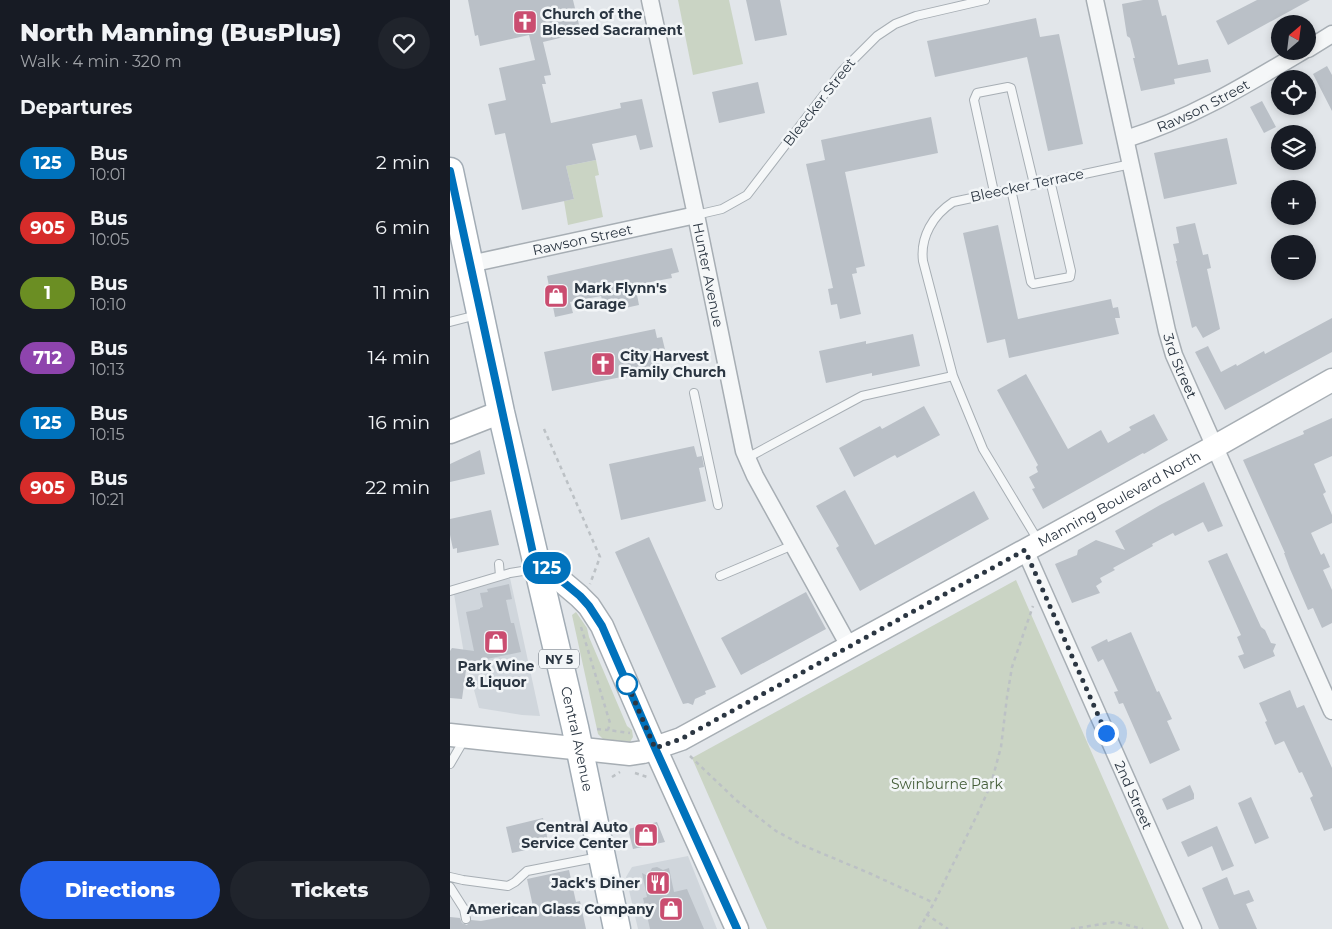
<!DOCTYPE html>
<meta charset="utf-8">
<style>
body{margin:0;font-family:Montserrat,sans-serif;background:#20242c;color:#f1f3f6;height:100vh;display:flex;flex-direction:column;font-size:19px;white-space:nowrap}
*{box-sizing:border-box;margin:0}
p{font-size:16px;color:#9ea1a6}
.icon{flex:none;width:28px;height:28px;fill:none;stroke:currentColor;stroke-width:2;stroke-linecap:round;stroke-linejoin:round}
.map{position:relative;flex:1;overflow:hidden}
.side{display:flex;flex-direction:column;background:#171b24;width:450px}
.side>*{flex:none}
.badge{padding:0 10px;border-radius:16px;font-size:18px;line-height:32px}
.needle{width:32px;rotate:28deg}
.fabs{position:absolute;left:821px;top:15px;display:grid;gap:10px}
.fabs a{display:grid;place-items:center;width:45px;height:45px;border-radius:50%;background:#171b24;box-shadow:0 2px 8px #0003;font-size:25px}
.you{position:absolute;width:25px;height:25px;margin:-12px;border:4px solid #fff;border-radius:50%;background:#1a73e8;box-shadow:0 0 0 8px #1a73e833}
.map>.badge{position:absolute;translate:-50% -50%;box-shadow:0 0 0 2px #fff}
h2{padding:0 20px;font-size:19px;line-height:45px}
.round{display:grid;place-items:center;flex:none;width:52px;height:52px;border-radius:26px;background:#20242c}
.overview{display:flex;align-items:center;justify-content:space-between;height:85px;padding:0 20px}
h1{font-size:24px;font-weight:800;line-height:38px}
.button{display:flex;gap:10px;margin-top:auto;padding:10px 20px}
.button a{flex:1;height:58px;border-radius:30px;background:#2563eb;color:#fff;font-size:20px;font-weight:800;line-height:58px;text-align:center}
.button a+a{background:#20242c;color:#f1f3f6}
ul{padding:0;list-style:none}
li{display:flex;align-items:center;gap:15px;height:65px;padding:0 20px}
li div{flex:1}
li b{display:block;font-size:19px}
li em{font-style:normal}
li .badge{min-width:55px;font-weight:700;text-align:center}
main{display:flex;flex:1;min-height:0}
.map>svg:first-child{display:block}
.built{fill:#d0d6dc}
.green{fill:#cad4c4}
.building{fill:#bac0c7}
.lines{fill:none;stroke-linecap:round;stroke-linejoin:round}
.lane-casing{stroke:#a7aeb4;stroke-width:10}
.street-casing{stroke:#a7aeb4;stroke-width:19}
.secondary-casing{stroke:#a7aeb4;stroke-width:25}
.primary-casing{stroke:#a2acb5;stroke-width:29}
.path{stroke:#bcc1c5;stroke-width:2.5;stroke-dasharray:4 4;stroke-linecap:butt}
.lane{stroke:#f5f7f8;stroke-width:8}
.street{stroke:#f5f7f8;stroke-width:16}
.secondary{stroke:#fff;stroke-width:22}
.primary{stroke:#fff;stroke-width:26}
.line-casing{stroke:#fff;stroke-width:11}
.line{stroke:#0072bc;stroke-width:8}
.walk{stroke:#2b3642;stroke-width:5;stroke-dasharray:0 9}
.stop-dot{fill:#fff;stroke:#0072bc;stroke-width:2.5}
.labels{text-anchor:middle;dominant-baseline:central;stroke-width:5;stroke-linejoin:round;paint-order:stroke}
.shield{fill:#f2f5f7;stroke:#676f78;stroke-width:1}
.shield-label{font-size:12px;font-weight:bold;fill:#2b3642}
.poi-label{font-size:14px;font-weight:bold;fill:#2b3642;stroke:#f2f5f7;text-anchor:start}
.street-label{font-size:14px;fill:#2b3642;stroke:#f2f5f7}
.park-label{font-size:14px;fill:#445d39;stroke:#f2f5f7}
</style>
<main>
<section class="side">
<div class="overview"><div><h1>North Manning (BusPlus)</h1><p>Walk · 4 min · 320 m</p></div><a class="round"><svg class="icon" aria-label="heart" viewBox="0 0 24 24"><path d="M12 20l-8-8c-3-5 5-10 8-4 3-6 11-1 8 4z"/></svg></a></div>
<h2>Departures</h2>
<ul>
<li><span class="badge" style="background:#0072bc;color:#fff">125</span><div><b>Bus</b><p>10:01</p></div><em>2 min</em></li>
<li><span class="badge" style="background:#d72c2a;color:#fff">905</span><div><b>Bus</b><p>10:05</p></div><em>6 min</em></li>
<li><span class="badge" style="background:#6b8e23;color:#fff">1</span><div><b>Bus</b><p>10:10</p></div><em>11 min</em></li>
<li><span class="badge" style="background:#8e44ad;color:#fff">712</span><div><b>Bus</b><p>10:13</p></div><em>14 min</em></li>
<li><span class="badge" style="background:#0072bc;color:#fff">125</span><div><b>Bus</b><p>10:15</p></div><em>16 min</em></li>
<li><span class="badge" style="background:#d72c2a;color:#fff">905</span><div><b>Bus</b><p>10:21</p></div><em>22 min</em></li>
</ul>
<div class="button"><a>Directions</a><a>Tickets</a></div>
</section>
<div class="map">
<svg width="882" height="929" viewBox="0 0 882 929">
<rect width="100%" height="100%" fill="#e2e6ea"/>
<!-- built -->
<path class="built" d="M 60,578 L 90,716 L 72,715 L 29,708 L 14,654 L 4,594 Z
M 238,856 L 267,929 L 188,929 L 176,877 L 182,867 Z"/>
<!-- green -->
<path class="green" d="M 228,0 L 279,0 L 293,64 L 243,75 Z
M 146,160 L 149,175 L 145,176 L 153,217 L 118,225 L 114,201 L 124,199 L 116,166 Z
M 566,580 L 719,929 L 317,929 L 242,758 Z
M 126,612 L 137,628 L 139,637 L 177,726 L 182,730 L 183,737 L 180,742 L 153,739 L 148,734 L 122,615 Z"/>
<!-- building -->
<path class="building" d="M 18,0 L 123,0 L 131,33 L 93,42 L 101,75 L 94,76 L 96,84 L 92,84 L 101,123 L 171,108 L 170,103 L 192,99 L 203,147 L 190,150 L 186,135 L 142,144 L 146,160 L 116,166 L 124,199 L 72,210 L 55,133 L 45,135 L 38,104 L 56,100 L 49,68 L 85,60 L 79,35 L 30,46 L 28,35 L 25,36 Z
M 296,0 L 330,0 L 337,35 L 305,41 Z
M 693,0 L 708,0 L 712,16 L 716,15 L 728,65 L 758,59 L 761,72 L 724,79 L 725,84 L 691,91 L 683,58 L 685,58 L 680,38 L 677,36 L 672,4 Z
M 807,0 L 860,0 L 778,45 L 766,21 Z
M 586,18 L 590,37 L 609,34 L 633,144 L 598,151 L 577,57 L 485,77 L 477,41 Z
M 877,66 L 882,75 L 882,111 L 863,74 Z
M 308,82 L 315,113 L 269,123 L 262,92 Z
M 812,101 L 826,127 L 814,133 L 800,107 Z
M 481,117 L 488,153 L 395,172 L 415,266 L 406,268 L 407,273 L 402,274 L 411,314 L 390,319 L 387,304 L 381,305 L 378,289 L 383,288 L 356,164 L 375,160 L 371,140 Z
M 777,138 L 787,184 L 714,199 L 704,153 Z
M 745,223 L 753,255 L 758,254 L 761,268 L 757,269 L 770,329 L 753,338 L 746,326 L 742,328 L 726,261 L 727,261 L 723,244 L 729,243 L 726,227 Z
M 548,225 L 568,319 L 661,299 L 663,308 L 668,307 L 670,318 L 665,318 L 669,334 L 559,358 L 555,339 L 537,343 L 513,233 Z
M 222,248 L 229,272 L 221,274 L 222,278 L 185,285 L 189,305 L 166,310 L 164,305 L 156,306 L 155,302 L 153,303 L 151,296 L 120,302 L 123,313 L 105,317 L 97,276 Z
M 882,318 L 882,352 L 775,410 L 745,352 L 758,346 L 771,372 L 786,364 L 787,366 L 814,351 L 815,354 Z
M 205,329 L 207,338 L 212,337 L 217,358 L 209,360 L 211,369 L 102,391 L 94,352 Z
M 463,334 L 470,366 L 422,376 L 422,373 L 376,383 L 369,351 L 416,341 L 416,344 Z
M 576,374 L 618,449 L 651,430 L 658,443 L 681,430 L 679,427 L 704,414 L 718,440 L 694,454 L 693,453 L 593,509 L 582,489 L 585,488 L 579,477 L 588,472 L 586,467 L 588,465 L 547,390 Z
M 474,406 L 490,435 L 447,458 L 445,455 L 404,477 L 389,448 L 430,426 L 432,429 Z
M 882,418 L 882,456 L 864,464 L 876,492 L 873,494 L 882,515 L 882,523 L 861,533 L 871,555 L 874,553 L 880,567 L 873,570 L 882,590 L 882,623 L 872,628 L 863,608 L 858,610 L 840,569 L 834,553 L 835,553 L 793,460 L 854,434 L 853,431 Z
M 244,446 L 247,457 L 252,456 L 254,467 L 249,468 L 256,501 L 171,520 L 159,464 Z
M 30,450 L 35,474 L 0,482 L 0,464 Z
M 754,482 L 773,526 L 758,532 L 753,522 L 725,536 L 723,533 L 702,544 L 703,546 L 663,568 L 665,570 L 650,578 L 652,582 L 646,586 L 650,593 L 622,603 L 605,564 L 627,555 L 628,550 L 646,540 L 675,550 L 665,531 L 710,505 Z
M 395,490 L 425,545 L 524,491 L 539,519 L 410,591 L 386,548 L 389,546 L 366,506 Z
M 41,510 L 49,545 L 7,553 L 7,548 L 3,549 L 0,535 L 0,519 Z
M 199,537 L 266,687 L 255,691 L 256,694 L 245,699 L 243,705 L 238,703 L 233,704 L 165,552 Z
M 777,553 L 811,627 L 815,630 L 821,643 L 826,644 L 823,651 L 825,656 L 794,669 L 788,656 L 794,654 L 787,637 L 791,635 L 758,561 Z
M 59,584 L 62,599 L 56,600 L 61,623 L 64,623 L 71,652 L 17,663 L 12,699 L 0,698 L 0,651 L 2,648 L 24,651 L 16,612 L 30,609 L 30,608 L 33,607 L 30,593 L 38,592 L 37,589 Z
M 356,592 L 376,629 L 291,675 L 271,638 Z
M 681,632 L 707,692 L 709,691 L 722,719 L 717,721 L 730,750 L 700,764 L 673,703 L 669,704 L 664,692 L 668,691 L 653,659 L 648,662 L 641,647 L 657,639 L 658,642 Z
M 840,690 L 847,708 L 854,705 L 882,768 L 882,828 L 874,831 L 860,798 L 863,796 L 852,772 L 849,773 L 834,741 L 825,745 L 815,722 L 817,721 L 809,703 Z
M 740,785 L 744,794 L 744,799 L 717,810 L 712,799 Z
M 801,797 L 819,838 L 805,844 L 788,803 Z
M 93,818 L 99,845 L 62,853 L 56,827 Z
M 207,822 L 215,842 L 183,849 L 178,829 Z
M 767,826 L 784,866 L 772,871 L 762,846 L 738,857 L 731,842 Z
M 207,867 L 213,870 L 219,868 L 224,892 L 237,889 L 254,929 L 200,929 L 193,898 L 197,897 L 192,873 L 198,876 L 202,868 Z
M 119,870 L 126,902 L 130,901 L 136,929 L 0,929 L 0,917 L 10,918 L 12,923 L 17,925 L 21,920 L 31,921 L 84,911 L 77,879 Z
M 777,877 L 784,895 L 799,890 L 804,901 L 796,904 L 807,929 L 769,929 L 752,888 Z"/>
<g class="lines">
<defs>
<path id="lane" d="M 561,189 L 581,282 L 583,284 L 620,277 L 621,271 L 600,180
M 544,192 L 524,100 L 527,93 L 558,87 L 561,88 L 584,184
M 246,215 L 272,209 L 297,195 L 392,71 L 427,36 L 445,24 L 466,16 L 535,0
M 0,322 L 27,315
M 244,393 L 268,505
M 297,458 L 412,396 L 503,376
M 589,542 L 533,449 L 503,376 L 473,261 C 470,237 483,215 503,202 L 681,164
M 49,564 L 50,576
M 270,576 L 343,545
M 0,591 L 60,573 L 85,569
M 0,764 L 14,740
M 0,877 L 13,880 L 58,886 L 65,882 L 77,871 L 149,857
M 0,887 L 14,909 L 16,919"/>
<g id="street">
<path id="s1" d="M 200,0 L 246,215 L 294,451 L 305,476 L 399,646"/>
<path id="s2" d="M 645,0 L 717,331 L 724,355 L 882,711"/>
<path d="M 858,49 L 882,34"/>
<path id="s3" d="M 676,139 C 740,119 796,85 853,51"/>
<path id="s4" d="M 20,264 L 246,215"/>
<path id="s5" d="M 575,550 L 743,929"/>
</g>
<g id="secondary">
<path d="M 0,432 L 51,412"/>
<path d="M 84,558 L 129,596 L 139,606 L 152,626 L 205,748 L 287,929"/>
<path id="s6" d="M 0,735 L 180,754 L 193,752 L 231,739 L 764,447 L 882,380"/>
</g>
<g id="primary">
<path id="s7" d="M 0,171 L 51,412 L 125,727 L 167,929"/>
</g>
</defs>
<!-- lane casing -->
<use href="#lane" class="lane-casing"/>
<!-- street casing -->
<use href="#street" class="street-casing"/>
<!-- secondary casing -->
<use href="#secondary" class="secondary-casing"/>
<!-- primary casing -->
<use href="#primary" class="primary-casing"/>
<!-- path -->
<path class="path" d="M 94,429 L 150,557 L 140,584
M 131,627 L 160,723 L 158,730 L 180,733
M 147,729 L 157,730
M 240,756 L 286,800 L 326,831 L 352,845 L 419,873 L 484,903
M 185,773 L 197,777
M 162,777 L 170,772
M 476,914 L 498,929
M 469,929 L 484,903 L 529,811 L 541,784 L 551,747 L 557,697 L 562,667 L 583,606
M 621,929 L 665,922 L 693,929"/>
<!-- lane -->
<use href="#lane" class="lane"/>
<!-- street -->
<use href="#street" class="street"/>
<!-- secondary -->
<use href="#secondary" class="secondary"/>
<!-- primary -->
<use href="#primary" class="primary"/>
</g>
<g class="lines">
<defs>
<path id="line" d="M 0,171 L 84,558 L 130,596 L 139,606 L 152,626 L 205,748 L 287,929"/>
</defs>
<!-- line casing -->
<use href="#line" class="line-casing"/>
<!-- line -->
<use href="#line" class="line"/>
<!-- walk -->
<path class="walk" d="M 177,684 L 176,681 L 205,748 L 231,739 L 575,550 L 656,733"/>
</g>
<!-- icons -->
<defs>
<symbol id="church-square" viewBox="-11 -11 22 22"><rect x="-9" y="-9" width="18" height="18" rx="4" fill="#ca4d70" stroke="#f2f5f7"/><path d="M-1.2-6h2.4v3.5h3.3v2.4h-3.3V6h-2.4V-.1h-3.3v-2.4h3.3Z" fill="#fff"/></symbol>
<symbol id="shop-square" viewBox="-11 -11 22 22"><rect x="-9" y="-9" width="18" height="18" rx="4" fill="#ca4d70" stroke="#f2f5f7"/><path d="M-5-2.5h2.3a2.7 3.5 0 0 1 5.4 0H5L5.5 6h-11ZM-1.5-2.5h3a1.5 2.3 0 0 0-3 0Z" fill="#fff"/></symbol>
<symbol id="restaurant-square" viewBox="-11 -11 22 22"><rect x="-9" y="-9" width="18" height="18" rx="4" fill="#ca4d70" stroke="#f2f5f7"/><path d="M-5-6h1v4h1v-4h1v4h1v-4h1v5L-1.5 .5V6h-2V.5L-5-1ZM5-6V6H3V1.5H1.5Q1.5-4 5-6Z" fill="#fff"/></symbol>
</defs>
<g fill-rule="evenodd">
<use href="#church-square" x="61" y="8" width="28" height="28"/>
<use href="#shop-square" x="92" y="282" width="28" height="28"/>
<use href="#church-square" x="139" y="350" width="28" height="28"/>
<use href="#shop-square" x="32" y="628" width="28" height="28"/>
<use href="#shop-square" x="182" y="821" width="28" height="28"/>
<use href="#restaurant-square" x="194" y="869" width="28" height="28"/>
<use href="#shop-square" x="207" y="895" width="28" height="28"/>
</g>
<!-- markers -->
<circle class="stop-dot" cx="177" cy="684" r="10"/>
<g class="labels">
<!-- shield labels -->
<rect class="shield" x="89" y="649.5" width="40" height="19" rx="4"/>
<g class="shield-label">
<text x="109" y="659">NY 5</text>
</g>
<!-- poi labels -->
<g class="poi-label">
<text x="92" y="14">Church of the<tspan x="92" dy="16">Blessed Sacrament</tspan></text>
<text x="124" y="288">Mark Flynn's<tspan x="124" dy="16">Garage</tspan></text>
<text x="170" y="356">City Harvest<tspan x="170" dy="16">Family Church</tspan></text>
<text x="46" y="666" text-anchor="middle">Park Wine<tspan x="46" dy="16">&amp; Liquor</tspan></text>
<text x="178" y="827" text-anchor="end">Central Auto<tspan x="178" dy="16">Service Center</tspan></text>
<text x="190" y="883" text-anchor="end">Jack's Diner</text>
<text x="204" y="909" text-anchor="end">American Glass Company</text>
</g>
<!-- street labels -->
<g class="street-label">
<text transform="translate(369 102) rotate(-52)">Bleecker Street</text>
<text stroke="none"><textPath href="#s3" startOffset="84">Rawson Street</textPath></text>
<text transform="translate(577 185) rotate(-12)">Bleecker Terrace</text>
<text stroke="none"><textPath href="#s4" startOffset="115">Rawson Street</textPath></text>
<text stroke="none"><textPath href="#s1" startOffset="281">Hunter Avenue</textPath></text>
<text stroke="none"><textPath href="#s2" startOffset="376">3rd Street</textPath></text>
<text stroke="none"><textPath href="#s6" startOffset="734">Manning Boulevard North</textPath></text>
<text stroke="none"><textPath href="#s7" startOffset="582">Central Avenue</textPath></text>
<text stroke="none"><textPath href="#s5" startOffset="268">2nd Street</textPath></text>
</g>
<!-- park labels -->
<g class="park-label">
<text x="497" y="784">Swinburne Park</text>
</g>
</g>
</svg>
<div class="fabs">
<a><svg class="needle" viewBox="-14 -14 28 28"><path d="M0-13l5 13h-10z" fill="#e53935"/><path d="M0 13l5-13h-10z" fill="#9ea1a6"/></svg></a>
<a><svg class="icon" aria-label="locate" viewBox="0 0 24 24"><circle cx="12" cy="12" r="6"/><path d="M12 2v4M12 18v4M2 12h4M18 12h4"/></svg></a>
<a><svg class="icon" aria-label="layers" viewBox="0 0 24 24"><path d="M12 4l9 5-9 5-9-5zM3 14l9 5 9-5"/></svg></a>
<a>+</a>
<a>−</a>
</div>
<div class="you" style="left:656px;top:733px"></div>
<b class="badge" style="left:97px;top:568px;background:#0072bc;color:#fff">125</b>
</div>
</main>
